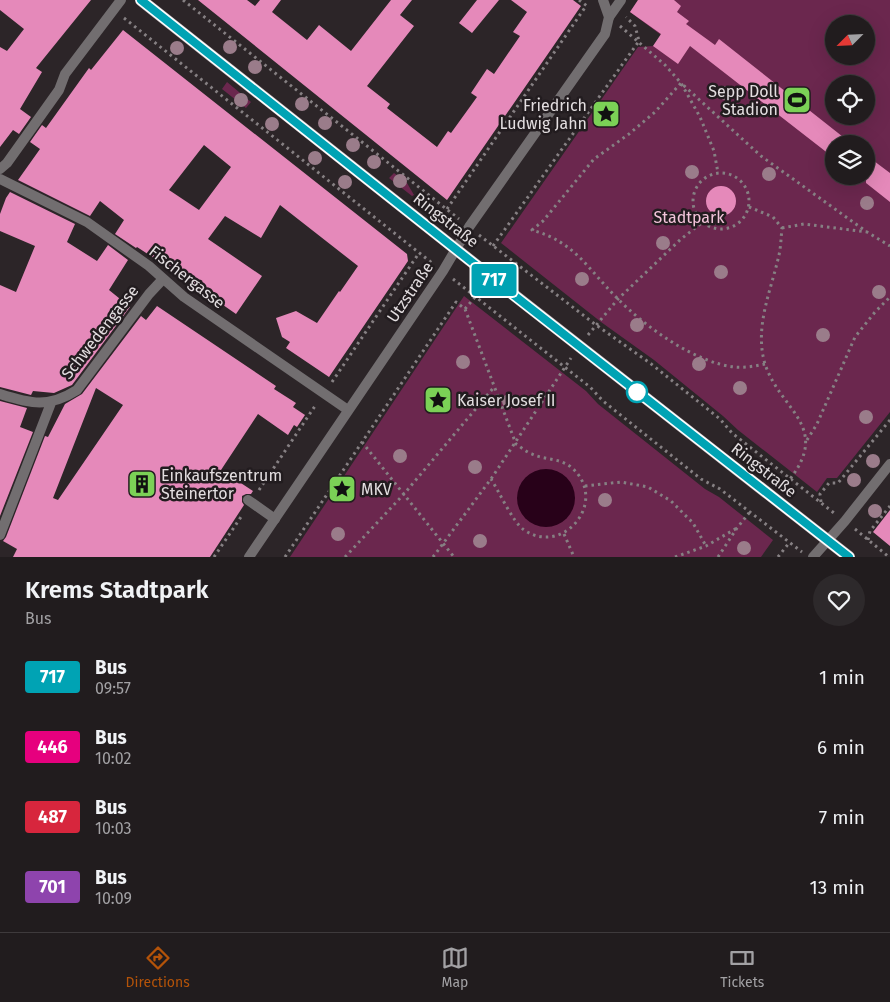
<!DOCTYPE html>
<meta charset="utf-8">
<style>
body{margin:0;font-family:"Fira Sans",sans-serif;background:#2d292b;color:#f1f3f6;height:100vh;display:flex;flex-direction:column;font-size:19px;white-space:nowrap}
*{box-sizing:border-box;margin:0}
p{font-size:16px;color:#a2a1a4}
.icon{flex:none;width:28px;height:28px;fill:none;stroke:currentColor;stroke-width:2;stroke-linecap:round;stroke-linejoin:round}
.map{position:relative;height:557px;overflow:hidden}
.drawer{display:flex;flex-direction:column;background:#211c1e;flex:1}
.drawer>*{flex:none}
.badge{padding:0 10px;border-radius:4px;font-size:18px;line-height:32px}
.needle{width:32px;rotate:246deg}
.fabs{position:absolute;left:825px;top:15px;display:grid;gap:10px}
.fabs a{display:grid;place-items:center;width:50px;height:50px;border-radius:50%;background:#211c1e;box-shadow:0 5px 20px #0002,0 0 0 1px #3e3a3c;font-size:25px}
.map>.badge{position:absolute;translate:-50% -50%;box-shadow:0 0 0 2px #fff}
.round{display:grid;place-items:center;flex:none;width:52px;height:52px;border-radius:26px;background:#2d292b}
.head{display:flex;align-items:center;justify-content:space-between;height:85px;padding:0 25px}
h1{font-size:24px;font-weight:600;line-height:38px}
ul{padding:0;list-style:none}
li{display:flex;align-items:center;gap:15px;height:70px;padding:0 25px}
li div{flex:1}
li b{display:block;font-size:19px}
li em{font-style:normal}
li .badge{min-width:55px;font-weight:700;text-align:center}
.dock{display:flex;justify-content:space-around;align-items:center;height:70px;border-top:1px solid #3e3a3c;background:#211c1e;font-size:14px;color:#a2a1a4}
.dock a{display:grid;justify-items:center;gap:2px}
.dock .active{color:#b45309}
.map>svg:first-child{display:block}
.green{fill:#6b274e;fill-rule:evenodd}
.water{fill:#280119}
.building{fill:#e589ba;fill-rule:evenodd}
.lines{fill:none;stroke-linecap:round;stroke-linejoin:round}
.path{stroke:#868083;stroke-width:3;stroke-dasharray:2.5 4;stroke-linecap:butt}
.lane{stroke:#726e70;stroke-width:10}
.street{stroke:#726e70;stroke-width:10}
.primary{stroke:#bdb6b9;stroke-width:12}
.tree{fill:#9a7c8a}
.line-casing{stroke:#fff;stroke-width:11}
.line{stroke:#00a3b4;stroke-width:8}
.stop-dot{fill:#fff;stroke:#00a3b4;stroke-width:2.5}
.labels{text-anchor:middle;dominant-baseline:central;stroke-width:5;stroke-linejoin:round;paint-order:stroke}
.poi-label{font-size:16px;fill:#e3dee0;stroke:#221c1f;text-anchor:start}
.park-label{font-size:16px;fill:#f4c4db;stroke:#221c1f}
.street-label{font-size:16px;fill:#e3dee0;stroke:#221c1f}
</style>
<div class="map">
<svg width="890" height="557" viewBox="0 0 890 557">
<rect width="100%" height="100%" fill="#2c2528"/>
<!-- green -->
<path class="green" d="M 638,0 L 890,0 L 890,412 L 837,478 L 827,478 L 817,492 L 738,430 L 723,416 L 654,360 L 601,322 L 501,243 L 638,47 L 653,46 L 661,35 L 630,12 ZM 834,24 L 866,24 L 866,56 L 834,56 ZM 834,84 L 866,84 L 866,116 L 834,116 ZM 834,144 L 866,144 L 866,176 L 834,176 Z
M 227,82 L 251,102 L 246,108 L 222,89 Z
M 394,173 L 407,183 L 414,195 L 412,196 L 389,178 Z
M 464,296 L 586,391 L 598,404 L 705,489 L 719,497 L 773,540 L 761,557 L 290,557 Z"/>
<!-- water -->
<path class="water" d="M517 498a29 29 0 1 1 58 0a29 29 0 1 1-58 0Z"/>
<!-- building -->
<path class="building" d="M 0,0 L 91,0 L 36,68 L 42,72 L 20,109 L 31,117 L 19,134 L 13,130 L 0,147 L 0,47 L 7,51 L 24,29 L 0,10 Z
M 198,0 L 247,0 L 255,6 L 260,0 L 281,0 L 272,12 L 307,40 L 319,25 L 351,51 L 391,0 L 412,0 L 400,15 L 414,26 L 367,86 L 390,104 L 387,108 L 437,147 L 448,131 L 451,133 L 477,97 L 471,93 L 487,69 L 494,74 L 520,36 L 513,32 L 527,12 L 511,0 L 573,0 L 581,6 L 447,200 Z
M 477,0 L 499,0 L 472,33 L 459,23 Z
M 638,0 L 674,0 L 681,6 L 677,12 L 689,21 L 686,24 L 715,45 L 719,39 L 852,144 L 834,144 L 834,158 L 690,46 L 678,64 L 653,46 L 661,34 L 630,12 Z
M 123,30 L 407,254 L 408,261 L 329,377 L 286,348 L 290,342 L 282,337 L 276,318 L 296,311 L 317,323 L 339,291 L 340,292 L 358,266 L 280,205 L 261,238 L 225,216 L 208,239 L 262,276 L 236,314 L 180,275 L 137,247 L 136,248 L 115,234 L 124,220 L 100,201 L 90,216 L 18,180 L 40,149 L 30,142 L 42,125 L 46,128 L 89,68 L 91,70 ZM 204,145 L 231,167 L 199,210 L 169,190 Z
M 866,155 L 890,173 L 890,202 L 866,183 Z
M706 201a15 15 0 1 1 30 0a15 15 0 1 1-30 0Z
M 10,192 L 75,224 L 67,242 L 97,261 L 108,245 L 128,260 L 109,290 L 130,307 L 72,385 L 54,393 L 33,391 L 31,395 L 0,387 L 0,285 L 16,292 L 35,246 L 0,231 L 0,214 L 6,198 Z
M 157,306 L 276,386 L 274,389 L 296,403 L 293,407 L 305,415 L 297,427 L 294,425 L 288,435 L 258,414 L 221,470 L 253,491 L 251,494 L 246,494 L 242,496 L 242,502 L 244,505 L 210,557 L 13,557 L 17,549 L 3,541 L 6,537 L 45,436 L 48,437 L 65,404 L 82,394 L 141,316 L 146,320 ZM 96,388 L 123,405 L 58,500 L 53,498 Z
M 0,401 L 27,408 L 20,427 L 33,432 L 0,516 Z
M 890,510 L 890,546 L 873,532 Z"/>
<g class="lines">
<!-- path -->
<path class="path" d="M 183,0 L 459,219
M 579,0 L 587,6
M 124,18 L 432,263
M 620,26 L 665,65 L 681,83 L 700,117 L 714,151 L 718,173
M693 201a28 28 0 1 1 56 0a28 28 0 1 1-56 0Z
M 749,207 L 773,217 L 782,228 C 781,237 781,246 779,255 C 771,291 754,327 765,364 C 780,410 831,426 790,479
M 447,209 L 586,6
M 782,228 L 804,224 L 867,232
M 479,235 L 596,325 L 650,363 L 720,419 L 732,433 L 834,513
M 493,246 L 639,41 L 635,26 L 626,17
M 453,279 L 590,387 L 603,401 L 701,479 L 720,489 L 802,552
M 465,309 L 475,297
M 588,335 L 618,299 L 681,239 L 703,222
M 765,364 C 755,366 745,368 735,367 C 695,363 644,326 617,298 C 587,268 575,242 532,230 L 543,221 L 594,159 L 629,134 L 655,112 L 681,83 L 761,156 L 867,232 L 890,246
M 332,382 L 419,253
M 807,440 L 817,424 L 855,337 L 875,312 L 890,297
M 362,442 L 454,557
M 585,486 L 621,482 L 648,487 L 671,501 L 693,523 L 706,546
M 259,490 L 315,406
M 821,502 L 820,494 L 829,483 L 838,483 L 890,420
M 855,529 L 889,557
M 564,534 L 574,557
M 868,540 L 870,531 L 890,506
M 214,557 L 243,514
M 285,557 L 456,302 L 465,309 L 516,444 C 521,447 526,452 532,454 C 544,460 560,458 571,467 C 610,500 564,557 524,530 C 512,521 500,493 491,479
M 345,557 L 404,494 L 495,386
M 433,557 L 491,479 L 571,358
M 675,557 L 706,546 L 737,528
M 718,557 L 737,528 L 749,513
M 778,557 L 789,543"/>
<!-- lane -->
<path class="lane" d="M 609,17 L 621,0
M 248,500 L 275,519"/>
<!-- street -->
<path class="street" d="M 0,169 L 7,163 L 59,90 L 65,74 L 121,0
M 0,179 L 87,222 L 149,266 L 184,297 L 348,410
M 0,394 C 31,404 49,408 77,390 L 149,294 L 163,279
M 0,535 L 51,403
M 249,557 L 443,271 L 469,227 L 605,34 L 609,17 L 603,0
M 813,557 L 845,521 L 890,464"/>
<!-- primary -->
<path class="primary" d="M 141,0 L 491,277 L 849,557"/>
</g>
<!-- trees -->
<g class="tree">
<circle cx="230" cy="47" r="7"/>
<circle cx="177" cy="48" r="7"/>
<circle cx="255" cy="67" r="7"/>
<circle cx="725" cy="93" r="7"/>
<circle cx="241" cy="100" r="7"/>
<circle cx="302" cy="104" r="7"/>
<circle cx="325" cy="123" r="7"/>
<circle cx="272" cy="124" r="7"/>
<circle cx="353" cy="145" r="7"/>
<circle cx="315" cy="158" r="7"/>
<circle cx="374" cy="162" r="7"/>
<circle cx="692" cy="172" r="7"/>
<circle cx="769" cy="174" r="7"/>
<circle cx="400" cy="181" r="7"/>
<circle cx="345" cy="182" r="7"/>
<circle cx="867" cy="203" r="7"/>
<circle cx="663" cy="243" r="7"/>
<circle cx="721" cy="272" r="7"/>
<circle cx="582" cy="279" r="7"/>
<circle cx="879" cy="292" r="7"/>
<circle cx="637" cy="325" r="7"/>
<circle cx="823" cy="335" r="7"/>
<circle cx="463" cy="362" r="7"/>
<circle cx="699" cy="364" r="7"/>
<circle cx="740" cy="388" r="7"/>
<circle cx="509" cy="401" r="7"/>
<circle cx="866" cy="417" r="7"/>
<circle cx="400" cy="456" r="7"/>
<circle cx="873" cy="461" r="7"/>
<circle cx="475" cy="467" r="7"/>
<circle cx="854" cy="480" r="7"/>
<circle cx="605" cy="500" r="7"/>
<circle cx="875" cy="511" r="7"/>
<circle cx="338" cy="534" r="7"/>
<circle cx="480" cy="541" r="7"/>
<circle cx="744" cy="548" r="7"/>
</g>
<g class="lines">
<defs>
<path id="line" d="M 141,0 L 506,289 L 849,557"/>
</defs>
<!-- line casing -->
<use href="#line" class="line-casing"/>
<!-- line -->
<use href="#line" class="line"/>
</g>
<!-- icons -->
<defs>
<symbol id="stadium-square" viewBox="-11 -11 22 22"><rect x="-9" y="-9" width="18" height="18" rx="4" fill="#7bd156" stroke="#221c1f"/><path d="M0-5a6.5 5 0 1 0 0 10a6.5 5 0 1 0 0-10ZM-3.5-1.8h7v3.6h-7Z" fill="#111"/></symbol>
<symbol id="sight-square" viewBox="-11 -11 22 22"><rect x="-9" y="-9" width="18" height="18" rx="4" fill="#7bd156" stroke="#221c1f"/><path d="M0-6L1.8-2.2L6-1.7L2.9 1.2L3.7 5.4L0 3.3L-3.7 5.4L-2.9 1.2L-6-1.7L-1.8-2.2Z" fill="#111"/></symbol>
<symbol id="building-square" viewBox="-11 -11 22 22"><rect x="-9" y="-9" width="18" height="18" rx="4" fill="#7bd156" stroke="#221c1f"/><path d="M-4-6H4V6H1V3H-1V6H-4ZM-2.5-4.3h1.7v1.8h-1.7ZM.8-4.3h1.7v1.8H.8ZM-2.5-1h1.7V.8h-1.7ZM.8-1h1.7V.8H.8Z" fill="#111"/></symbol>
</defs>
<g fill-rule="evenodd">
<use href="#stadium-square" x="781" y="84" width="32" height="32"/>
<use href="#sight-square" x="590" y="98" width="32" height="32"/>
<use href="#sight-square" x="422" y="384" width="32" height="32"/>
<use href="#building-square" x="126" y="468" width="32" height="32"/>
<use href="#sight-square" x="326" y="473" width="32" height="32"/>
</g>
<!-- markers -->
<circle class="stop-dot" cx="637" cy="392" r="10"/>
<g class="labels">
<!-- poi labels -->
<g class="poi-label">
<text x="778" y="91" text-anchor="end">Sepp Doll<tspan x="778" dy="18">Stadion</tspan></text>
<text x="587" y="105" text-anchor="end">Friedrich<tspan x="587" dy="18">Ludwig Jahn</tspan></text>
<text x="457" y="400">Kaiser Josef II</text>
<text x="161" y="475">Einkaufszentrum<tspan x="161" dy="18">Steinertor</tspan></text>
<text x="361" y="489">MKV</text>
</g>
<!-- park labels -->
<g class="park-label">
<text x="689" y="217">Stadtpark</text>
</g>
<!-- street labels -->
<g class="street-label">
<text transform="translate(446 220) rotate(38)">Ringstraße</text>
<text transform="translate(187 277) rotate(38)">Fischergasse</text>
<text transform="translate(410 292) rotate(-56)">Utzstraße</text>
<text transform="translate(100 332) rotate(-52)">Schwedengasse</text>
<text transform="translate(764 470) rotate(38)">Ringstraße</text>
</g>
</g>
</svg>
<div class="fabs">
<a><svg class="needle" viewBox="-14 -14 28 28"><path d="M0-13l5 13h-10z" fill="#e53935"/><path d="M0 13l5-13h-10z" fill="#a2a1a4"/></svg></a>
<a><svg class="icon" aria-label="locate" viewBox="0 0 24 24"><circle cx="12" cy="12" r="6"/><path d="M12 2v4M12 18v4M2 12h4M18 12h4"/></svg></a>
<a><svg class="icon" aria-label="layers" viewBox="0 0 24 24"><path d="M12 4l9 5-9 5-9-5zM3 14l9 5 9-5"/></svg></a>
</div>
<b class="badge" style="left:494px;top:280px;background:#00a3b4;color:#fff">717</b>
</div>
<section class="drawer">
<div class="head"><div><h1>Krems Stadtpark</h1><p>Bus</p></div><a class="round"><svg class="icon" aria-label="heart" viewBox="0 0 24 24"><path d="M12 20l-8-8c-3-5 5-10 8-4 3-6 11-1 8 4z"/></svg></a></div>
<ul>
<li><span class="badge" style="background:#00a3b4;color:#fff">717</span><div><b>Bus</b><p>09:57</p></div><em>1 min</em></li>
<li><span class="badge" style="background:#e6007e;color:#fff">446</span><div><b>Bus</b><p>10:02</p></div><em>6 min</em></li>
<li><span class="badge" style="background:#d7263d;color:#fff">487</span><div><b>Bus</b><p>10:03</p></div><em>7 min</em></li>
<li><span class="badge" style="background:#8e44ad;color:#fff">701</span><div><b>Bus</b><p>10:09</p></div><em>13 min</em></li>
</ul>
</section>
<nav class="dock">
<a class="active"><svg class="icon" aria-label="directions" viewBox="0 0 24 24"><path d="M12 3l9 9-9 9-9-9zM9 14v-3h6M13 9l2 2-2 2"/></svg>Directions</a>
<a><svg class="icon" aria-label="map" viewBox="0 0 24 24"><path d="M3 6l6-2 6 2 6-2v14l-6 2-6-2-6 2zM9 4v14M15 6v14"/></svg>Map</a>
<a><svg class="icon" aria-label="tickets" viewBox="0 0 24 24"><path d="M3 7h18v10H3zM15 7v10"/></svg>Tickets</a>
</nav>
